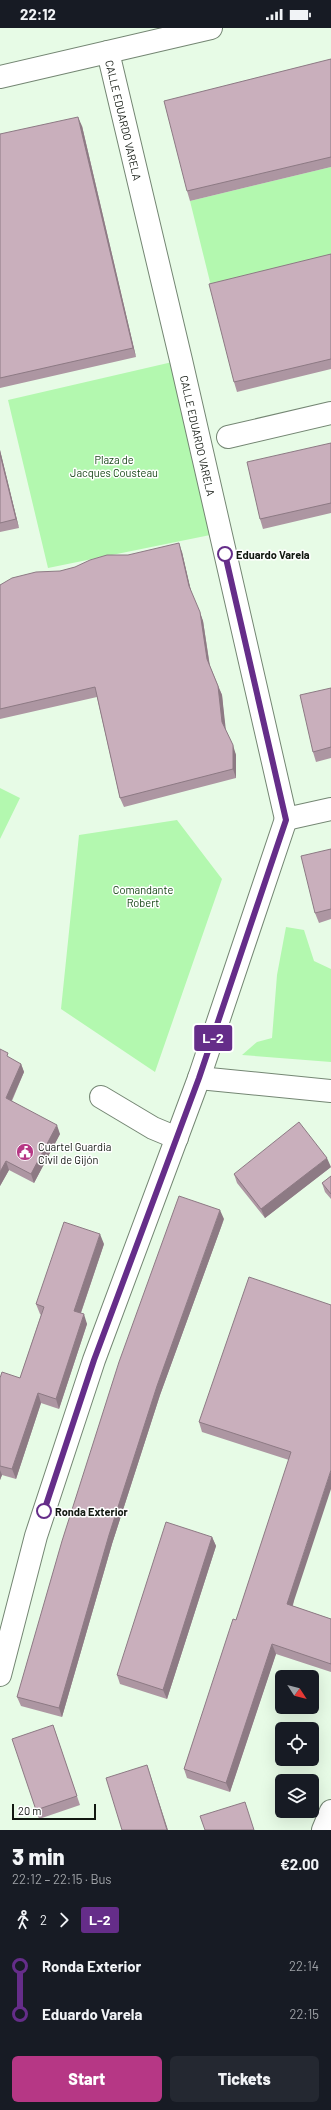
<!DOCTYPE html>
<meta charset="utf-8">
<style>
body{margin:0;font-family:Barlow,sans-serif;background:#242831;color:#f1f3f6;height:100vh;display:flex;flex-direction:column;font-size:15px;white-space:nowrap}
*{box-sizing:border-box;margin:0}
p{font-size:13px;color:#9ea1a6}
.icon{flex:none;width:22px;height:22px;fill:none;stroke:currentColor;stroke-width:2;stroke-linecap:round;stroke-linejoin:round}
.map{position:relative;height:1802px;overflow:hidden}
.drawer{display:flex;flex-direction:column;background:#171b24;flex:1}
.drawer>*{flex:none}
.badge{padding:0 8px;border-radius:3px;font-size:14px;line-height:26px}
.needle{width:26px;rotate:126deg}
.tools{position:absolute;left:275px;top:1642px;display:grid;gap:8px}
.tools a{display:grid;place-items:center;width:44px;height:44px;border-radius:6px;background:#171b24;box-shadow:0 4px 16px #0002;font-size:20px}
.scale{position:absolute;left:12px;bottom:10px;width:84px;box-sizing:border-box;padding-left:4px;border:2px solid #121811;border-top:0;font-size:11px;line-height:14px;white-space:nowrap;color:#121811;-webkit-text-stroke:3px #fff;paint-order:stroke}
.map>.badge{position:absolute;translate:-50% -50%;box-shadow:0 0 0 2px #fff}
.legs{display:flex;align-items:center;gap:6px;height:44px;padding:0 12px;font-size:13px}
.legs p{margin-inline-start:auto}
.head{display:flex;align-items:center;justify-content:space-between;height:68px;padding:0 12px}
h1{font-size:22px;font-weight:800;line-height:30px}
.cta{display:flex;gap:8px;margin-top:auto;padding:8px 12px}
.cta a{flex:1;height:46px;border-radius:6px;background:#b63785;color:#fff;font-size:16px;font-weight:800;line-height:46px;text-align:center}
.cta a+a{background:#242831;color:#f1f3f6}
ul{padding:0 12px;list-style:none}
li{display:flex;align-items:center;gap:14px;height:48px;font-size:15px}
li i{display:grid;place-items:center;width:6px;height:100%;margin:0 5px;background:currentColor}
li i::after{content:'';width:10px;height:10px;margin:-5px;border:3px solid;border-radius:50%;background:#171b24}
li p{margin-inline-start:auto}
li:first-child i{background:linear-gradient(#0000 50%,currentColor 0)}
li:last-child i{background:linear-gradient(currentColor 50%,#0000 0)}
.status{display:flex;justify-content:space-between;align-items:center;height:28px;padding:0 20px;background:#171b24;direction:ltr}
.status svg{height:11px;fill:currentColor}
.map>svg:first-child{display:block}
.green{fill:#b3f8af}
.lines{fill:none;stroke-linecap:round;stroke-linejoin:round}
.minor-casing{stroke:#748673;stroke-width:24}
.minor{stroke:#fff;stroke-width:22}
.wall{fill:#ad96a2}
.shaded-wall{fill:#8d7a84}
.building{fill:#c9afbc;stroke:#8d7a84}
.line-1-casing{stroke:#fff;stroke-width:9}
.line-1{stroke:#652d89;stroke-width:6}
.stop-1-dot{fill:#fff;stroke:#652d89;stroke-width:2}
.labels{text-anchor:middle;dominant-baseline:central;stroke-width:3;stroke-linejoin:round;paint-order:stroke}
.street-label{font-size:11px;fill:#121811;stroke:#fff}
.park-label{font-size:11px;fill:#0e3f0e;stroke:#fff}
.stop-label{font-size:11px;font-weight:bold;fill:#121811;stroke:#fff;text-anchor:start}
.poi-label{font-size:11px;fill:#121811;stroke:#fff;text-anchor:start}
</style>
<div class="status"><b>22:12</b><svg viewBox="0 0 49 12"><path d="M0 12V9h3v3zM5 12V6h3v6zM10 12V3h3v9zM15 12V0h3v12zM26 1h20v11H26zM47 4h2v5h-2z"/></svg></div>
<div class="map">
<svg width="331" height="1802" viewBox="0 0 331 1802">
<rect width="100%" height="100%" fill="#e7fbe6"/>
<!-- green -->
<path class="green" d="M 331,139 L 331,236 L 213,266 L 190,173 Z
M 181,332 L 220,505 L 48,540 L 8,372 Z
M 0,760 L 20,770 L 0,811 Z
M 177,792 L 222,851 L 155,1044 L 61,981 L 79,807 Z
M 286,899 L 304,902 L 314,933 L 331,941 L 331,1034 L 242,1027 L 257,1014 L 272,1010 L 277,947 Z"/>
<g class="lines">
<defs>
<g id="minor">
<path id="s1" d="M 108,24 L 181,332 L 286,791"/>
<path d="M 0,49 L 211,0"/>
<path d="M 228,409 L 331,385"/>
<path d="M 286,791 L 331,781"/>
<path d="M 199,1050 L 331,1063"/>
<path d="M 101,1069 L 153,1100 L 177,1110"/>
<path d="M 0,1647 L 36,1508 L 94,1332 L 199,1050 L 286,791"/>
<path d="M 323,1802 L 331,1783"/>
</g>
</defs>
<!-- minor casing -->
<use href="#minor" class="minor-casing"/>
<!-- minor -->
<use href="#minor" class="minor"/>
</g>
<!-- wall -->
<path class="wall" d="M 331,31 L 331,139 L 190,173 L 187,163 Z
M 82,98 L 136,329 L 0,360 L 0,106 Z
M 331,226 L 331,341 L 237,364 L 234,354 Z
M 331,415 L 331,485 L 263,501 L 260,491 Z
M 0,422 L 19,500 L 0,504 Z
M 182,524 L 191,564 L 203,593 L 210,638 L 222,667 L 225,701 L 236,727 L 236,750 L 124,779 L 120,770 L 97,669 L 0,691 L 0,557 L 60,543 Z
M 331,660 L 331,730 L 316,734 L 313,724 Z
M 331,821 L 331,891 L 319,895 L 315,885 Z
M 10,1030 L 21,1036 L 24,1044 L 12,1073 L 60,1106 L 34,1155 L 9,1142 L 0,1158 Z
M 331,1139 L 265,1190 L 237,1155 L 234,1146 Z
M 331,1148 L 331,1171 L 325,1164 L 322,1155 Z
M 224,1191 L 160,1367 L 112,1516 L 62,1689 L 21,1678 L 17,1669 Z
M 104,1216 L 81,1285 L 87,1296 L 59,1381 L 41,1375 L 16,1451 L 2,1447 L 0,1452 L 0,1350 L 20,1350 L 41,1287 L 40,1286 L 36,1276 Z
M 331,1277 L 293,1578 L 331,1591 L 331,1644 L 276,1626 L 230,1764 L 187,1750 L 184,1741 L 236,1592 L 289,1432 L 202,1404 L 199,1394 Z
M 212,1509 L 216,1518 L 167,1671 L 120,1656 L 117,1647 Z
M 53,1697 L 80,1777 L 39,1791 L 36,1782 Z"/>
<!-- shaded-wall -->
<path class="shaded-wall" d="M 78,89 L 82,98 L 136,329 L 133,320 Z
M 0,422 L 19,500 L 16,491 L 0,426 Z
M 179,515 L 182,524 L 192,567 L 189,558 Z
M 200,584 L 203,593 L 210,640 L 207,631 Z
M 218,658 L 222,667 L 226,703 L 222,694 Z
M 233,717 L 236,727 L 236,750 L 233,741 Z
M 21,1036 L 24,1044 L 9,1078 L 6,1070 Z
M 57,1097 L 60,1106 L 34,1155 L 31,1146 Z
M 327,1130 L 331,1139 L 265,1190 L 261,1181 Z
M 6,1133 L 9,1142 L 0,1158 L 0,1144 Z
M 220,1182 L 224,1191 L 160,1367 L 112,1516 L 62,1689 L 59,1680 L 109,1507 L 157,1358 Z
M 100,1206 L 104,1216 L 78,1293 L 74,1283 Z
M 84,1286 L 87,1296 L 59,1381 L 56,1371 Z
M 38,1365 L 41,1375 L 16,1451 L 12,1441 Z
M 0,1442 L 2,1447 L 0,1452 Z
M 331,1442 L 331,1461 L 290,1585 L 287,1576 Z
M 212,1509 L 216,1518 L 167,1671 L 163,1662 Z
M 272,1616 L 276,1626 L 230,1764 L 226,1755 Z
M 147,1737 L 150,1746 L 168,1802 L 167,1802 Z"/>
<!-- building -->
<path class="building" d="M 331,31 L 331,129 L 187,163 L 164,73 Z
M 78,89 L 133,320 L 0,350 L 0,106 Z
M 331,226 L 331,331 L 234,354 L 209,256 Z
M 331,415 L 331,475 L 260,491 L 247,434 Z
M 0,426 L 16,491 L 0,495 Z
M 179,515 L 189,558 L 200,584 L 207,631 L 218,658 L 222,694 L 233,717 L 233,741 L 120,770 L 95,659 L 0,681 L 0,557 L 12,550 L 36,544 L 60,543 L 75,539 L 90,532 L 107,527 L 128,527 Z
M 331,660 L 331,719 L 313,724 L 300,667 Z
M 331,821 L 331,881 L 315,885 L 301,828 Z
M 0,1021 L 8,1025 L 7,1028 L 21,1036 L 6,1070 L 57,1097 L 31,1146 L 6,1133 L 0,1144 Z
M 299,1094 L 327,1130 L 261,1181 L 234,1146 Z
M 331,1148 L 331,1166 L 322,1155 Z
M 179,1168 L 220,1182 L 157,1358 L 109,1507 L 59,1680 L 17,1669 L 62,1513 L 119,1334 Z
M 64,1194 L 100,1206 L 74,1283 L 84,1286 L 56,1371 L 38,1365 L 12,1441 L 0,1438 L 0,1350 L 2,1344 L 20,1350 L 44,1279 L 36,1276 Z
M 249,1249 L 331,1277 L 331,1442 L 287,1576 L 331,1591 L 331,1636 L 272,1616 L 226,1755 L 184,1741 L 233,1591 L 236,1592 L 291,1424 L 199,1394 Z
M 166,1494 L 212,1509 L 163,1662 L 117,1647 Z
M 53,1697 L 77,1768 L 36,1782 L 12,1711 Z
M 147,1737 L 167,1802 L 122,1802 L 106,1750 Z
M 245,1774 L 254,1802 L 205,1802 L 200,1788 Z"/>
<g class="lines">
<defs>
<path id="line-1" d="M 44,1483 L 94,1332 L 199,1050 L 286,792 L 225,526"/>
</defs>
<!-- line-1 casing -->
<use href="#line-1" class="line-1-casing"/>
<!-- line-1 -->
<use href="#line-1" class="line-1"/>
</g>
<!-- icons -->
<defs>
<symbol id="civic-disc" viewBox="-11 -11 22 22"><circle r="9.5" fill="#b63785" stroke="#fff"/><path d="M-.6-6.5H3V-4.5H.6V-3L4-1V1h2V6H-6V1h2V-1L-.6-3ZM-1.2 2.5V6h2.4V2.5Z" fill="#fff"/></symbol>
</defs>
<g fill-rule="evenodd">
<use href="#civic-disc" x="15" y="1114" width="20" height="20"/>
</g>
<!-- markers -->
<g class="stop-1-dot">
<circle cx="225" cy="526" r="7"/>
<circle cx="44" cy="1483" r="7"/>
</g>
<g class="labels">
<!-- street labels -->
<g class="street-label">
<text stroke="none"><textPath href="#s1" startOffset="70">CALLE EDUARDO VARELA</textPath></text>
<text stroke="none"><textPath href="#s1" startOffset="394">CALLE EDUARDO VARELA</textPath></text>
</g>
<!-- park labels -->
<g class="park-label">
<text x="114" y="431">Plaza de<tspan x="114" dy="13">Jacques Cousteau</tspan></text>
<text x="143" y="861">Comandante<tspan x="143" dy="13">Robert</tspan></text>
</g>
<!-- stop labels -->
<g class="stop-label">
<text x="236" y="526">Eduardo Varela</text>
<text x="55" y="1483">Ronda Exterior</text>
</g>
<!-- poi labels -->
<g class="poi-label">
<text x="38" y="1118">Cuartel Guardia<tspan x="38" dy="13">Civil de Gijón</tspan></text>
</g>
</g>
</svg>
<div class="tools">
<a><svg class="needle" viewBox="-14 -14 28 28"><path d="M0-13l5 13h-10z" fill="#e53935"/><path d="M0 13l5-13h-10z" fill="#9ea1a6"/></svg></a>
<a><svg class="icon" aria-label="locate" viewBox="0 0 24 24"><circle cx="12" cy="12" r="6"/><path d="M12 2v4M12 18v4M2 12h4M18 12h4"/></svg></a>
<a><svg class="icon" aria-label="layers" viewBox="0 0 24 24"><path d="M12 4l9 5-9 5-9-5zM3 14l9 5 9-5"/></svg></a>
</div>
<div class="scale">20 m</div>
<b class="badge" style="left:213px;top:1010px;background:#652d89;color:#fff">L-2</b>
</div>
<section class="drawer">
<div class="head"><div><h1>3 min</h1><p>22:12 – 22:15 · Bus</p></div><b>€2.00</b></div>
<div class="legs"><svg class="icon" aria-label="walk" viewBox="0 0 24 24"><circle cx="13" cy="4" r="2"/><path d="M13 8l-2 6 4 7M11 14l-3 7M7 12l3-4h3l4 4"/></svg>2<svg class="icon" aria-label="forward" viewBox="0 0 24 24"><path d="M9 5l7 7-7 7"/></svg><b class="badge" style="background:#652d89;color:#fff">L-2</b></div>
<ul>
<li><i style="color:#652d89"></i><b>Ronda Exterior</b><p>22:14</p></li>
<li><i style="color:#652d89"></i><b>Eduardo Varela</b><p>22:15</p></li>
</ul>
<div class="cta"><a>Start</a><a>Tickets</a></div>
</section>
